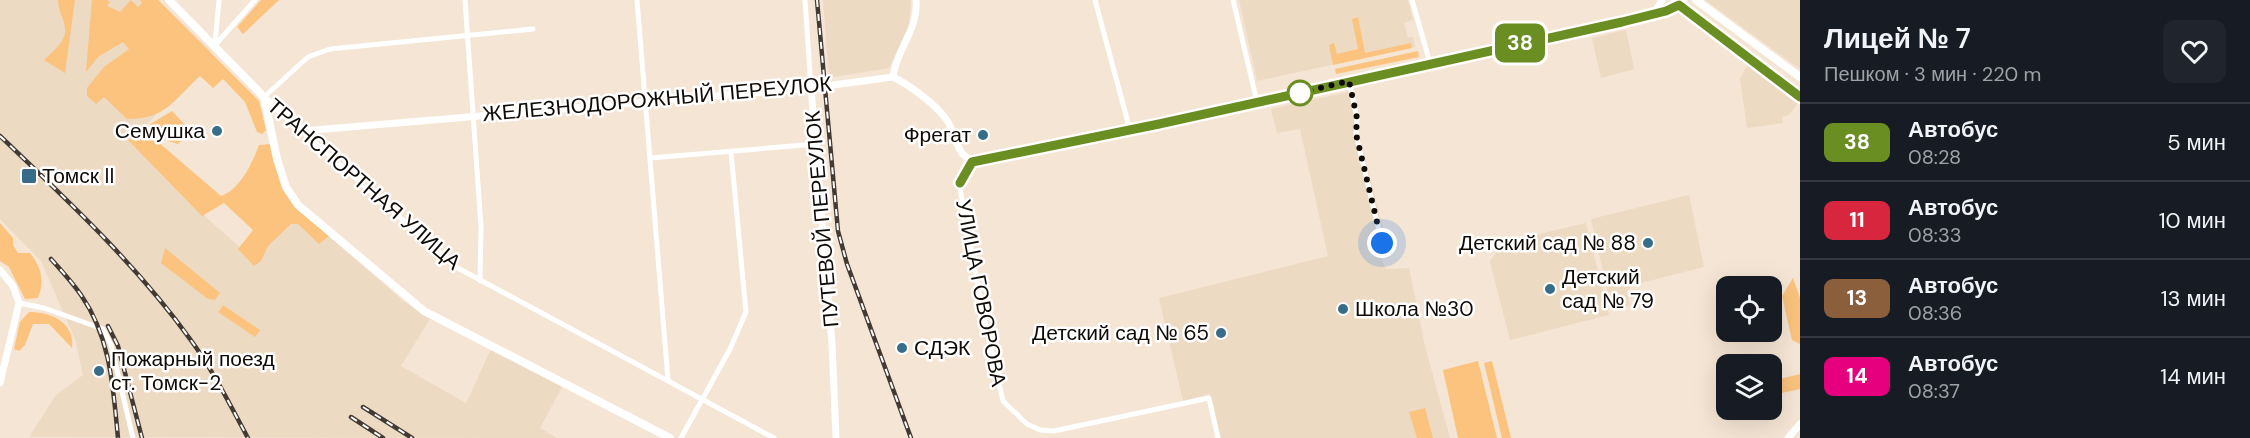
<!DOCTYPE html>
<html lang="ru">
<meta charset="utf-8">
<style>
body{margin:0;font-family:"DM Sans",sans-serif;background:#20242c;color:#f1f3f6;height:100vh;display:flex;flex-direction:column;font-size:22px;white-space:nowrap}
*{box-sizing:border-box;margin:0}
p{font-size:20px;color:#9ea1a6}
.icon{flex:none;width:33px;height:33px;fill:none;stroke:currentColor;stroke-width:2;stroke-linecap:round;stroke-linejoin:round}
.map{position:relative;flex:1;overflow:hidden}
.sheet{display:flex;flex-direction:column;background:#171b24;width:450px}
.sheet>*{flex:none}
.badge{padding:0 12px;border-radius:9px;font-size:21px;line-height:39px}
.buttons{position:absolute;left:1716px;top:276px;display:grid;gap:12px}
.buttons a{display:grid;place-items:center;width:66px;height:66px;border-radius:12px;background:#171b24;box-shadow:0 6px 24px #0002;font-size:30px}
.you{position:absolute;width:30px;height:30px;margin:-15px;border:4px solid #fff;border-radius:50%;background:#1a73e8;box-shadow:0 0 0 9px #1a73e833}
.map>.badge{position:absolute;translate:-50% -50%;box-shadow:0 0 0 3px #fff}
.round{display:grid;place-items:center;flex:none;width:63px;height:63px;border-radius:12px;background:#20242c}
.headline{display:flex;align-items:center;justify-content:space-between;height:102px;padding:0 24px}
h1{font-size:28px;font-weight:600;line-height:45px}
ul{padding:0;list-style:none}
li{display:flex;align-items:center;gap:18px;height:78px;padding:0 24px;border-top:2px solid #363941}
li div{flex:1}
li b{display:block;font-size:22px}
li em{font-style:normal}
li .badge{min-width:66px;font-weight:700;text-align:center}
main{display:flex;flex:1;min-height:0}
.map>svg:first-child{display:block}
.built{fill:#eddac2}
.green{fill:#fbc37e}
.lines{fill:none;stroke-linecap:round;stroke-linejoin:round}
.minor{stroke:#fff;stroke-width:5}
.tertiary{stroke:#fff;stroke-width:7}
.secondary{stroke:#fff;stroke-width:8}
.primary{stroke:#fff;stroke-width:8}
.rail-casing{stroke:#423a33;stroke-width:4.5}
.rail{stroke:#fff;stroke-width:2;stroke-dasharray:7;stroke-linecap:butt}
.line-casing{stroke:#fff;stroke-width:14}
.line{stroke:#6b8e23;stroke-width:9}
.walk{stroke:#100b06;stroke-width:6;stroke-dasharray:0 10.8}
.stop-dot{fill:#fff;stroke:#6b8e23;stroke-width:3}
.poi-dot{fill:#376d89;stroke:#fff;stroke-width:2}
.labels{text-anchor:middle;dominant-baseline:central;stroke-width:5;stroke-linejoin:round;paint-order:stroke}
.street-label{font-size:21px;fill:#100b06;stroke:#fff}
.poi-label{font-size:21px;fill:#100b06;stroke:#fff;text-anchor:start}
</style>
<main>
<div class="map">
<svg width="1800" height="438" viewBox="0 0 1800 438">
<rect width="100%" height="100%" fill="#f5e5d4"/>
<!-- built -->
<path class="built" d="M 0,0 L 158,0 L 211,51 L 139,134 L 207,218 L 253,259 L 298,209 L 402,300 L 430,319 L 401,366 L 466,403 L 491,349 L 562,387 L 540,428 L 557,438 L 29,437 L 56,395 L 83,375 L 75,339 L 41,261 L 0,219 Z
M 823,0 L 911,0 L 909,25 L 889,68 L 829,78 Z
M 1239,0 L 1408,0 L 1413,20 L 1404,23 L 1408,37 L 1413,37 L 1415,47 L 1257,81 Z
M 1705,0 L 1800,0 L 1800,69 Z
M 1626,30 L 1634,69 L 1601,78 L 1592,38 Z
M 1747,65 L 1798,103 L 1789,115 L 1782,117 L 1783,123 L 1747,128 L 1740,79 Z
M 1348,92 L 1387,244 L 1376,247 L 1386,269 L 1409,268 L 1425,346 L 1450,438 L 1221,438 L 1209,394 L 1183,401 L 1159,298 L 1328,256 L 1300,129 L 1277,133 L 1271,109 Z
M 1689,195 L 1704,267 L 1633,285 L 1627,291 L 1630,306 L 1612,311 L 1591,219 Z
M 1586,223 L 1609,315 L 1510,340 L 1490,262 L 1502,243 Z"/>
<!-- green -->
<path class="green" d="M 58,0 L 75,0 L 65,73 L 44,60 C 52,52 67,41 65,28 C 64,18 58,11 58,0 Z
M 92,0 L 107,0 L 110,2 L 107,6 L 120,12 L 131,0 L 138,7 L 142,3 L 140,0 L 158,0 L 259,101 L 266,130 L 262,134 L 257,132 L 245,102 L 223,79 L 213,88 L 200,76 C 173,101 166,119 127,119 L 104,97 L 96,104 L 87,96 L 87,88 L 104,67 L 129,49 L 123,42 L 98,57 L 86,72 Z
M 261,0 L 279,0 L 243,34 L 237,27 Z
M 1358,17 L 1365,53 L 1411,43 L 1412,48 L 1333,65 L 1329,45 L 1334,43 L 1337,54 L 1358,49 L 1352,19 Z
M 1418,51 L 1419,57 L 1336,74 L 1335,69 Z
M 172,111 L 191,131 L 178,144 L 168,141 L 150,124 Z
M 136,131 L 157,141 L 221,196 C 241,189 252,163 259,145 L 271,144 L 295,207 L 329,236 L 319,244 L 298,224 L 291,224 L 268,246 L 261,261 L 254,266 L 238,249 L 253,230 L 224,203 L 202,216 L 128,140 Z
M 0,223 L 13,238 L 13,245 L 18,253 L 30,253 C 41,267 45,280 38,298 L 25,299 L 9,267 L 0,261 Z
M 165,248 L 220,293 L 215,300 L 208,299 L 161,263 Z
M 1793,278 L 1800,298 L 1800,344 L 1792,340 L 1782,296 Z
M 223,305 L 260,330 L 255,337 L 218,312 Z
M 29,312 C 52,312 75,323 72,348 L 49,324 L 33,324 L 25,345 L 19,351 L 14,349 L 20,322 Z
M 1478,361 L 1497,438 L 1458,438 L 1443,370 Z
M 1492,361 L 1511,438 L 1502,438 L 1484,363 Z
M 1800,374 L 1800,389 L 1772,395 L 1772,381 Z
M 1425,408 L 1433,438 L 1417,438 L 1409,412 Z"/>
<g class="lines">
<!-- minor -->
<path class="minor" d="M 465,0 L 481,227 L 480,281
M 637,0 L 668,380
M 805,0 L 811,88
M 1095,0 L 1130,130
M 1233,0 L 1257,102
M 1412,0 L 1430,63
M 215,43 L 219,0
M 215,45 L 255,0
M 1349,81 L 1357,118 L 1356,134 L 1382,243
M 264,97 L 308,57 L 330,49 L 533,29
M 302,131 L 456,267 L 774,438
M 650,158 L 816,144
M 972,162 L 959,183 L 983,313 L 1003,401 L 1027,424 L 1040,430 L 1054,431 L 1209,398 L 1218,438
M 19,303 L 44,308 L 103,329 L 111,345 L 133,438
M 681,438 L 730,349 L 746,312 L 731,152"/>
<!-- tertiary -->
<path class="tertiary" d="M 1654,14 L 1662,0
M 893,77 C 896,50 919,29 916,0
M 811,88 L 832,343 L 836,438
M 264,97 L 302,131 L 811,88 L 893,77 C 911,86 934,103 946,119 C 959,137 954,162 982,161 L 1654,14 L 1673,8 L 1684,0
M 0,270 L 13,286 L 19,303 L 0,383
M 1788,438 L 1800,424"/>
<!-- secondary -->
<path class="secondary" d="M 169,0 L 264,97 L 277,159 L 286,187 L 298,205 L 424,311 L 670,438"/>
<!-- primary -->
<path class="primary" d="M 1675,0 L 1800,97
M 1696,0 L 1800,77"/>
<defs>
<path id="rail" d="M 817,0 L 838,231 L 847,264 L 911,438
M 0,136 C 67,200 136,264 190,339 C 213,370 230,405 248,438
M 51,259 C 61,270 72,282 81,295 C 111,338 113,388 118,438
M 108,326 L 118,346 L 142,438
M 363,407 L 412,438
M 351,417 L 383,438"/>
</defs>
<!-- rail casing -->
<use href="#rail" class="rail-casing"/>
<!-- rail -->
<use href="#rail" class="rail"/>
</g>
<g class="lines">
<defs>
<path id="line" d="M 960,183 L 972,162 L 1159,124 L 1622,22 L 1666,11 L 1679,5 L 1800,97"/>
</defs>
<!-- line casing -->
<use href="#line" class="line-casing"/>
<!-- line -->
<use href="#line" class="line"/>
<!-- walk -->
<path class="walk" d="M 1300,93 L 1349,81 L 1357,118 L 1356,134 L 1382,243"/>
</g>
<!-- markers -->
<circle class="stop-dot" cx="1300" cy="93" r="12"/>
<g class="poi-dot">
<circle cx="217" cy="131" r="6"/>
<circle cx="983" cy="135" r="6"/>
<rect x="21" y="168" width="16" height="16" rx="3"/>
<circle cx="1648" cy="243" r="6"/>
<circle cx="1550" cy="289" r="6"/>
<circle cx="1343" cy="309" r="6"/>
<circle cx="1221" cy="333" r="6"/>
<circle cx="902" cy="348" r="6"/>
<circle cx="99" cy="371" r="6"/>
</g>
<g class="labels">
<!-- street labels -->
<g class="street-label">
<text transform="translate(657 99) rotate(-5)">ЖЕЛЕЗНОДОРОЖНЫЙ ПЕРЕУЛОК</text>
<text transform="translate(364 184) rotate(41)">ТРАНСПОРТНАЯ УЛИЦА</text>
<text transform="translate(822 219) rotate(-95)">ПУТЕВОЙ ПЕРЕУЛОК</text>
<text transform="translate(981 293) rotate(79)">УЛИЦА ГОВОРОВА</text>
</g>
<!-- poi labels -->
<g class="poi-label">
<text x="205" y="131" text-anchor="end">Семушка</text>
<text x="971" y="135" text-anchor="end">Фрегат</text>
<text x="42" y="176">Томск II</text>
<text x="1636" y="243" text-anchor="end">Детский сад № 88</text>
<text x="1562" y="277">Детский<tspan x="1562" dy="24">сад № 79</tspan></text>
<text x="1355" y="309">Школа №30</text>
<text x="1209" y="333" text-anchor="end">Детский сад № 65</text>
<text x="914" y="348">СДЭК</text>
<text x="111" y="359">Пожарный поезд<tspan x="111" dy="24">ст. Томск-2</tspan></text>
</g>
</g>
</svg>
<div class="buttons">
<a><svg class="icon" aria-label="locate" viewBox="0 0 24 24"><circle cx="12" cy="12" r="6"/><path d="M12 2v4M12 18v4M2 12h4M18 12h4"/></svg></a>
<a><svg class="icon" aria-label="layers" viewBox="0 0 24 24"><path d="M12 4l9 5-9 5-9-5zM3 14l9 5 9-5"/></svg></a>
</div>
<div class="you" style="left:1382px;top:243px"></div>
<b class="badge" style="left:1520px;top:43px;background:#6b8e23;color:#fff">38</b>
</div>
<section class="sheet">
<div class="headline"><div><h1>Лицей № 7</h1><p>Пешком · 3 мин · 220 m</p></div><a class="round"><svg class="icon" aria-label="heart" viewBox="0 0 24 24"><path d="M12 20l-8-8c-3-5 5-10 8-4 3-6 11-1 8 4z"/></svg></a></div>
<ul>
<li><span class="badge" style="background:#6b8e23;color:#fff">38</span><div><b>Автобус</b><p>08:28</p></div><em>5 мин</em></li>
<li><span class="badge" style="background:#d7263d;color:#fff">11</span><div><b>Автобус</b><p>08:33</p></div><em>10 мин</em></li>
<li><span class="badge" style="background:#8b5e3c;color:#fff">13</span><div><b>Автобус</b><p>08:36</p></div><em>13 мин</em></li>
<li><span class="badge" style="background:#e6007e;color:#fff">14</span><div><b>Автобус</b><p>08:37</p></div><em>14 мин</em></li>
</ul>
</section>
</main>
